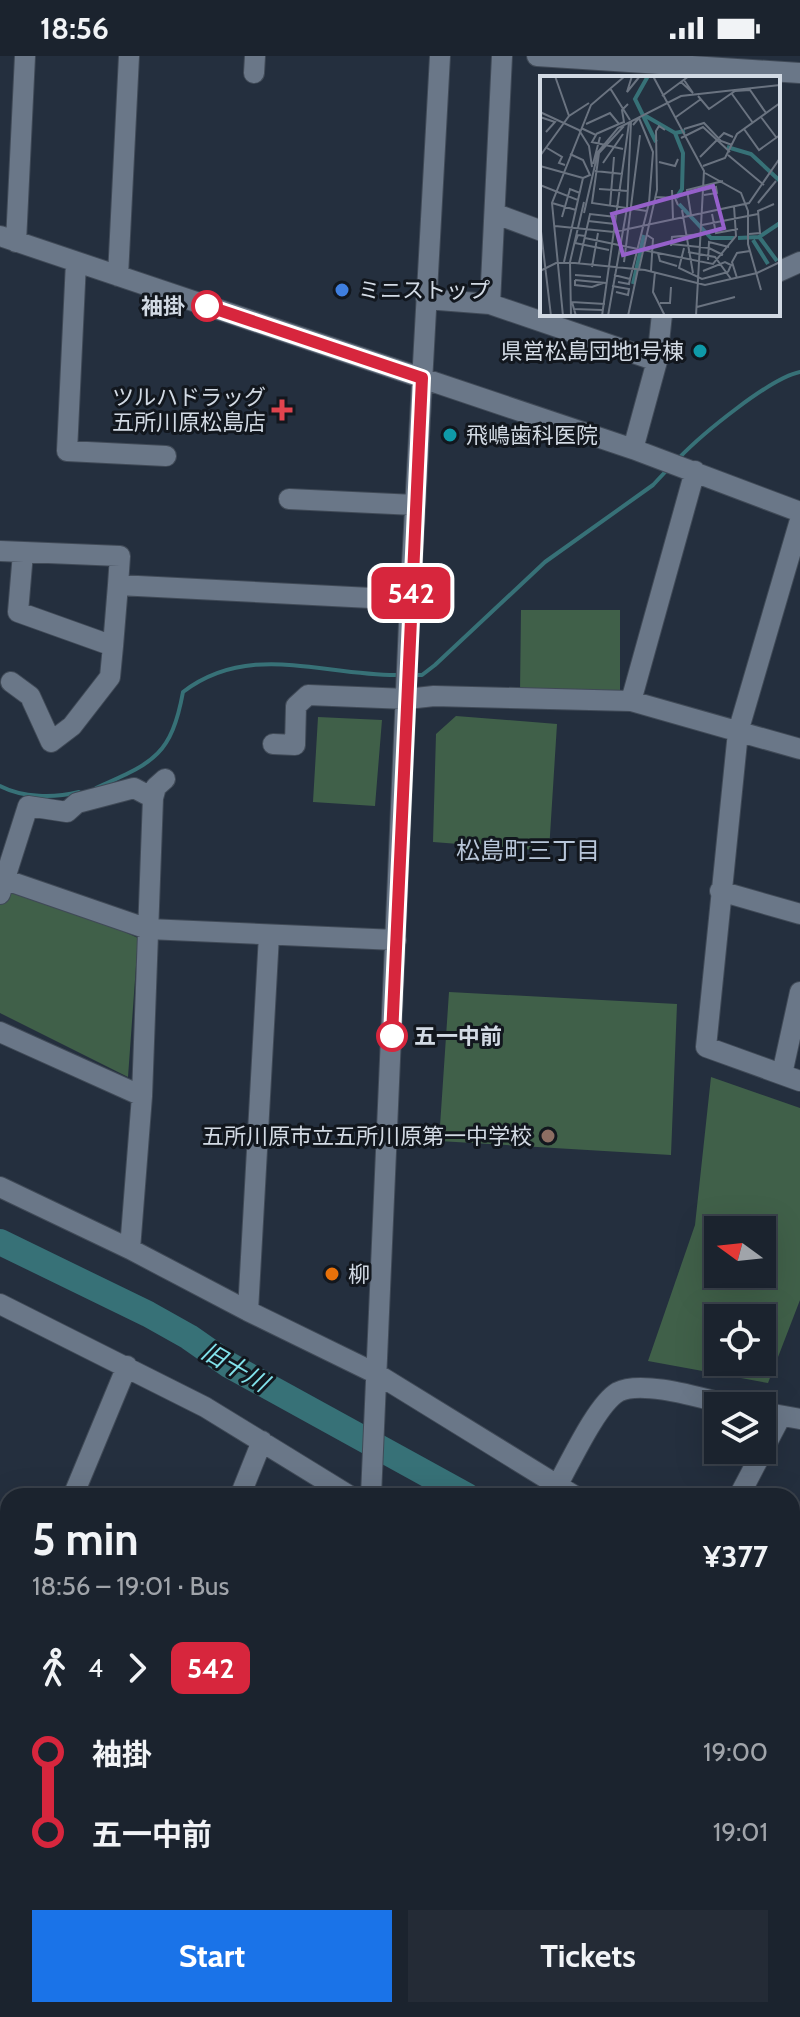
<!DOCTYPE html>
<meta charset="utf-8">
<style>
body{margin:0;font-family:Cabin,"Noto Sans JP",sans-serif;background:#242b36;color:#f1f3f6;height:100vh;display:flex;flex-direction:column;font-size:30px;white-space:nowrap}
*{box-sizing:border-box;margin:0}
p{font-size:26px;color:#a0a4aa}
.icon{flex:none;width:44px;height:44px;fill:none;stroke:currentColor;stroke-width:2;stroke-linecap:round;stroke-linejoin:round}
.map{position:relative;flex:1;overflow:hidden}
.drawer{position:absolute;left:0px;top:1432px;width:800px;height:530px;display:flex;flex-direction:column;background:#1b232e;border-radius:24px 24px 0 0;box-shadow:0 8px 32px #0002,0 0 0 2px #39404a}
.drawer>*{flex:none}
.badge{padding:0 16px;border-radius:12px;font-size:28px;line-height:52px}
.needle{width:52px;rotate:285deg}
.fabs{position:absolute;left:704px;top:1160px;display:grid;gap:16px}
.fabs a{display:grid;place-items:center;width:72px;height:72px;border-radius:0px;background:#1b232e;box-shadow:0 8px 32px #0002,0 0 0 2px #39404a;font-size:40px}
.map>.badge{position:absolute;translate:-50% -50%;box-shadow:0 0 0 4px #fff}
.legs{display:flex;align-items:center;gap:12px;height:88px;padding:0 32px;font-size:26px}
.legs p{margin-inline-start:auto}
.summary{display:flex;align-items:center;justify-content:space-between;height:136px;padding:0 32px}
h1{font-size:44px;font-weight:800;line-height:60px}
.button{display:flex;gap:16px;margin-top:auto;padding:16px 32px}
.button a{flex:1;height:92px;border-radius:0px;background:#1a73e8;color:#fff;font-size:32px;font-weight:800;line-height:92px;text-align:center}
.button a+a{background:#242b36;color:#f1f3f6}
ul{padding:0 32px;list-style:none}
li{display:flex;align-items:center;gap:28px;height:80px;font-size:30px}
li i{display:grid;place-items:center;width:12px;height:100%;margin:0 10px;background:currentColor}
li i::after{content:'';width:20px;height:20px;margin:-10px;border:6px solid;border-radius:50%;background:#1b232e}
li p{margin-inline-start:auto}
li:first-child i{background:linear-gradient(#0000 50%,currentColor 0)}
li:last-child i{background:linear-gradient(currentColor 50%,#0000 0)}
.status{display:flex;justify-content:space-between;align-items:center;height:56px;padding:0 40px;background:#1b232e;direction:ltr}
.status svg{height:22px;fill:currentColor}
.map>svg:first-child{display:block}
.green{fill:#406049;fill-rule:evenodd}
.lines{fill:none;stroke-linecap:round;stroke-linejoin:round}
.stream{stroke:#377177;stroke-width:4}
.river{stroke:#377177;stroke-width:26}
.minor-casing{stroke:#404a57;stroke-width:22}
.minor{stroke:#6a7788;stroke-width:20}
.line-1-casing{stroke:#fff;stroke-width:18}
.line-1{stroke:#d7263d;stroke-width:12}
.shop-dot{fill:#3f7fe0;stroke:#12171e;stroke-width:3}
.stop-1-dot{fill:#fff;stroke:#d7263d;stroke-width:4}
.culture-dot{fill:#0f9aa8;stroke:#12171e;stroke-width:3}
.health-dot{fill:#e0444e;stroke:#12171e;stroke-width:3}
.education-dot{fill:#8d6e63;stroke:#12171e;stroke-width:3}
.food-dot{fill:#e8710a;stroke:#12171e;stroke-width:3}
.labels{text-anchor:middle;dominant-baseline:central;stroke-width:6;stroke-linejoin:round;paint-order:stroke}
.poi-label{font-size:22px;fill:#d2dae4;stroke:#12171e;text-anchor:start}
.stop-label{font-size:22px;font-weight:bold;fill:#d2dae4;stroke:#12171e;text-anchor:end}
.neighbourhood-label{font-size:24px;fill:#b8c6d9;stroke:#12171e}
.water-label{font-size:24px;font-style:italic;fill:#82e2eb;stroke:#12171e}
.inset-river{fill:none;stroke:#377177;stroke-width:4}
.inset-road{fill:none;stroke:#6a7380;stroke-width:2}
.view{fill:#9560ca;fill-opacity:0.15;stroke:#9560ca;stroke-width:4}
.inset-edge{fill:none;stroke:#d2dae4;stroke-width:4}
</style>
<div class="status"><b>18:56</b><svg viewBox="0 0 49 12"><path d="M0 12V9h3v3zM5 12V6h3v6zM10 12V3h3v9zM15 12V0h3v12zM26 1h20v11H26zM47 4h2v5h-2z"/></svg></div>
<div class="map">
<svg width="800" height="1961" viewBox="0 0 800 1961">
<rect width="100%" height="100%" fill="#242f3e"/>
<!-- green -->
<path class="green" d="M 521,554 L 620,554 L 620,637 L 520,636 Z
M 456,660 L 557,668 L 549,795 L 433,786 L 436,678 Z
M 318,661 L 382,664 L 375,750 L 313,746 Z
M 5,823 L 138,882 L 128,1021 L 0,957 L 0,843 Z
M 449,936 L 677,948 L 671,1099 L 439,1085 Z
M 711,1021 L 800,1052 L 800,1244 L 768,1327 L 648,1305 L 695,1169 ZM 762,1174 L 762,1218 L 718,1218 L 718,1174 ZM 718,1262 L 762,1262 L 762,1306 L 718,1306 Z"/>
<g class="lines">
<!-- stream -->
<path class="stream" d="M 679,402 C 702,378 770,322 800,316
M 411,619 L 422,619 L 435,609 L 545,506 L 653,429 L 667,414
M 0,730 C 23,742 54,742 79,736
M 96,732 C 152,707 171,701 183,636 C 250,585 323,620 398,619
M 0,1847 L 8,1850
M 219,1954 L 233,1961"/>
<!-- river -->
<path class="river" d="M 0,1186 L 148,1258 L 189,1281 L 229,1309 L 467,1440
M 792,1622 L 800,1627"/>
<defs>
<path id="minor" d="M 537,0 L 800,17
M 254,17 L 255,0
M 496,158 L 542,175
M 0,180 L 633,393 L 800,456
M 16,186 L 25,0
M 76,206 L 67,395 L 166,400
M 778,216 L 800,206
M 118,220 L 129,0
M 426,243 L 490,248 L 657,305
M 490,248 L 502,0
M 633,393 L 657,305 L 662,258
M 289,443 L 415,449
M 800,464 L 738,676 L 706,991 L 800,1025
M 0,495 L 120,500 L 118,529 L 410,544
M 113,590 L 118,529
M 11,626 L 30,640 L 51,686 L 72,670 L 110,621 L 113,590 L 18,556 L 23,497
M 631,645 L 695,415
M 273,688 L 295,689 L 296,650 L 308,639 L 407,643 L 434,640 L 631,645 L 800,693
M 0,822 L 148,873 L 396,884
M 720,835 L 800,858
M 0,838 L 28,750 L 67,756 L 77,747 L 134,732 L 153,742 L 156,731 L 165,723
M 0,976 L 142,1040
M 782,1018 L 800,936
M 0,1131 L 130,1193 L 248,1255 L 377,1318 L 575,1440
M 130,1193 L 142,1040 L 153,742
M 0,1248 L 205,1351 L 350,1440
M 248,1255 L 269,879
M 762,1356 L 800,1363
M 557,1430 C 570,1407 597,1348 618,1336 C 643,1323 707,1344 734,1350
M 73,1440 L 127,1310
M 240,1440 L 262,1385
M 371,1440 L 410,544 L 440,0
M 739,1440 L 781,1360
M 0,1526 L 8,1529
M 792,1564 L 800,1569
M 0,1617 L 8,1597
M 0,1667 L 8,1670
M 792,1683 L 800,1688
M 0,1693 L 8,1696
M 0,1832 L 8,1835
M 0,1863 L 8,1866
M 792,1907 L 800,1911
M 186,1954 L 199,1961
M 249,1954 L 262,1961
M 544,1954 L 558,1961
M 585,1954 L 598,1961
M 68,1961 L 71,1954
M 345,1961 L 346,1954
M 614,1961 L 618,1954"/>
</defs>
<!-- minor casing -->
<use href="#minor" class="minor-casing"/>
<!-- minor -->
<use href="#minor" class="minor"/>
</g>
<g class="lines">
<defs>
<path id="line-1" d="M 207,250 L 422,322 L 392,980"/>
</defs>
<!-- line-1 casing -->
<use href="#line-1" class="line-1-casing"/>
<!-- line-1 -->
<use href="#line-1" class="line-1"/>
</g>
<!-- markers -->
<circle class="shop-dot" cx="342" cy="234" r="8"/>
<g class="stop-1-dot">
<circle cx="207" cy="250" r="14"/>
<circle cx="392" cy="980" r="14"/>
</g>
<g class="culture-dot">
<circle cx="700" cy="295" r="8"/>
<circle cx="450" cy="379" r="8"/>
</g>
<path class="health-dot" d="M278 342h8v8h8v8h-8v8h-8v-8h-8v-8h8z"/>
<circle class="education-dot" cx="548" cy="1080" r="8"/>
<circle class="food-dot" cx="332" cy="1218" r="8"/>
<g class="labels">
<!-- poi labels -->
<g class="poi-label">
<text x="358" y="234">ミニストップ</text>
<text x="684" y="295" text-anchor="end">県営松島団地1号棟</text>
<text x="266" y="341" text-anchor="end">ツルハドラッグ<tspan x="266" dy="25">五所川原松島店</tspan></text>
<text x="466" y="379">飛嶋歯科医院</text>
<text x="532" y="1080" text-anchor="end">五所川原市立五所川原第一中学校</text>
<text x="348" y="1218">柳</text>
</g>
<!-- stop labels -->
<g class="stop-label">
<text x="185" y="250">袖掛</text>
<text x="414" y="980" text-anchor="start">五一中前</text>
</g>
<!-- neighbourhood labels -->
<g class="neighbourhood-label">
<text x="528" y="794">松島町三丁目</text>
</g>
<!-- water labels -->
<g class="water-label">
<text transform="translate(235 1311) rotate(30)">旧十川</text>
</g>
</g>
<!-- overview -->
<g transform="translate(540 20)">
<rect width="240" height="240" fill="#242f3e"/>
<path class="inset-river" d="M 108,0 L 95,23 L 116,66M 104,39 L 135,57 L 145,55M 135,57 L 143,77 L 142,113 L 136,122M 187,71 L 211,78 L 240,105M 139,128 L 171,162 L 194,162M 198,162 L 219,161 L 240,147M 220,162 L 237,185M 213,164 L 228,188M 93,208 L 104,159"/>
<path class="inset-road" d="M 15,0 L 29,40M 92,0 L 87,16 L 100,0M 113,0 L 164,95 L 156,240M 141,6 L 153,17 L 144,4M 70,12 L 90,44M 192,18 L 213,47M 122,20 L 149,0M 158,20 L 169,33 L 195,15 L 210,14 L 226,37M 0,36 L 39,54 L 49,70 L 52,91M 0,41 L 15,46 L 6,56M 136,41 L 161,23M 221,41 L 236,61M 46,48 L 70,37 L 79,48 L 84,46 L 82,34 L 88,28M 84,50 L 59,77 L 52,127 L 107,135M 41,52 L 56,59 L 52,66 L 83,73M 144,53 L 164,47 L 181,65 L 192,69M 204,53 L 219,74 L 240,59M 56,58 L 79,48M 141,62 L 163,51 L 190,76M 7,72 L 22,81 L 19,87 L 25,89M 30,78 L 43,84 L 50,99 L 43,102 L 38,124M 188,79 L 224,109M 0,80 L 29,40 L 49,27M 160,81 L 184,57 L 193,61M 119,86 L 135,90 L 138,83M 63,87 L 83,58M 53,88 L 60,61M 0,90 L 43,102M 163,90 L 185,82 L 197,58 L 240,27M 55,95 L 83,98M 165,97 L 201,117 L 208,135 L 208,168 L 221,214M 0,109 L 38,124 L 24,186M 59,113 L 88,115M 132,114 L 133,143M 164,114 L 176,111 L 177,117 L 164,119M 116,121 L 135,122 L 138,129M 12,127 L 36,134M 218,127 L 236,105M 70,130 L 74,81M 142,134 L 153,197M 44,137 L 58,76 L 78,52 L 141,20 L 240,9M 172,138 L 176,157 L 198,153M 151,139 L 147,114 L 183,105M 22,141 L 30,113 L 40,117M 48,145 L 75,148M 0,147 L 11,240M 162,149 L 218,138M 15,150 L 74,156 L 209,127 L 240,82M 209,158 L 220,157 L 218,135 L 234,128M 107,159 L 113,163 L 111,195M 45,160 L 38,159 L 35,167 L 69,174M 45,162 L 98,173M 131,168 L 169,172 L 183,179M 131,170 L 132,161 L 161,158M 144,172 L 139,192 L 162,203 L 188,196M 103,174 L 173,188 L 196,160 L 194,130M 148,176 L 175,181 L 191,203M 118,177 L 120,185 L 137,190M 168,184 L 169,166 L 189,171M 84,186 L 100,59M 39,187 L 50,138 L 76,141M 52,191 L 58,157M 99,193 L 117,114 L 116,55 L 119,50 L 125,54M 0,195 L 16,187 L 35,187 L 105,194 L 165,209 L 217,197 L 240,186M 163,195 L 185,186 L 191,189 L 188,196M 115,196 L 113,216 L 125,240M 35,199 L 61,201M 74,199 L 90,203 L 89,208 L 78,206M 197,202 L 192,186 L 197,177 L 210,175M 90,203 L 109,127 L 113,76 L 99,42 L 93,49M 35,204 L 35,209 L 52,211 L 63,207M 35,204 L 66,207M 72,210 L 89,213 L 88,219 L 76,216M 120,227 L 130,227 L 131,211M 157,231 L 195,221M 33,233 L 62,234M 23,240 L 12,127 L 51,29 L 85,0M 31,240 L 30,186 L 44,126M 36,240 L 32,226 L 65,228M 62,240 L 89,47M 68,240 L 87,132 L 91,46M 88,240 L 98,193"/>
<path class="view" d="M 173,110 L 184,152 L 83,179 L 72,138 Z"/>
<rect width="240" height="240" class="inset-edge"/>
</g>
</svg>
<div class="fabs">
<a><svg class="needle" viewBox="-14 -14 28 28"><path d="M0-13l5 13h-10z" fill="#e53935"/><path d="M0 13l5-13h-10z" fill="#a0a4aa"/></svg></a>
<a><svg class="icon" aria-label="locate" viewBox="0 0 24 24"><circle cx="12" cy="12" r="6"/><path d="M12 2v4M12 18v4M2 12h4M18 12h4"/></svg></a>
<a><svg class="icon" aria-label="layers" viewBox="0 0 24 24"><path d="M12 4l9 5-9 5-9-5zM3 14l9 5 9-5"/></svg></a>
</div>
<b class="badge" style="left:411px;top:537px;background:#d7263d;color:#fff">542</b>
<section class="drawer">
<div class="summary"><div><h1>5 min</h1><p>18:56 – 19:01 · Bus</p></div><b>¥377</b></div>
<div class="legs"><svg class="icon" aria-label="walk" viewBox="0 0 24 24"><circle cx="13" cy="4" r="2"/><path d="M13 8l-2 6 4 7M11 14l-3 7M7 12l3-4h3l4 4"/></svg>4<svg class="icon" aria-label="forward" viewBox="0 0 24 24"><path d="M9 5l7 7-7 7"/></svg><b class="badge" style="background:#d7263d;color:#fff">542</b></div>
<ul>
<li><i style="color:#d7263d"></i><b>袖掛</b><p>19:00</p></li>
<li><i style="color:#d7263d"></i><b>五一中前</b><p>19:01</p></li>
</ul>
<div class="button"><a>Start</a><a>Tickets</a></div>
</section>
</div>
